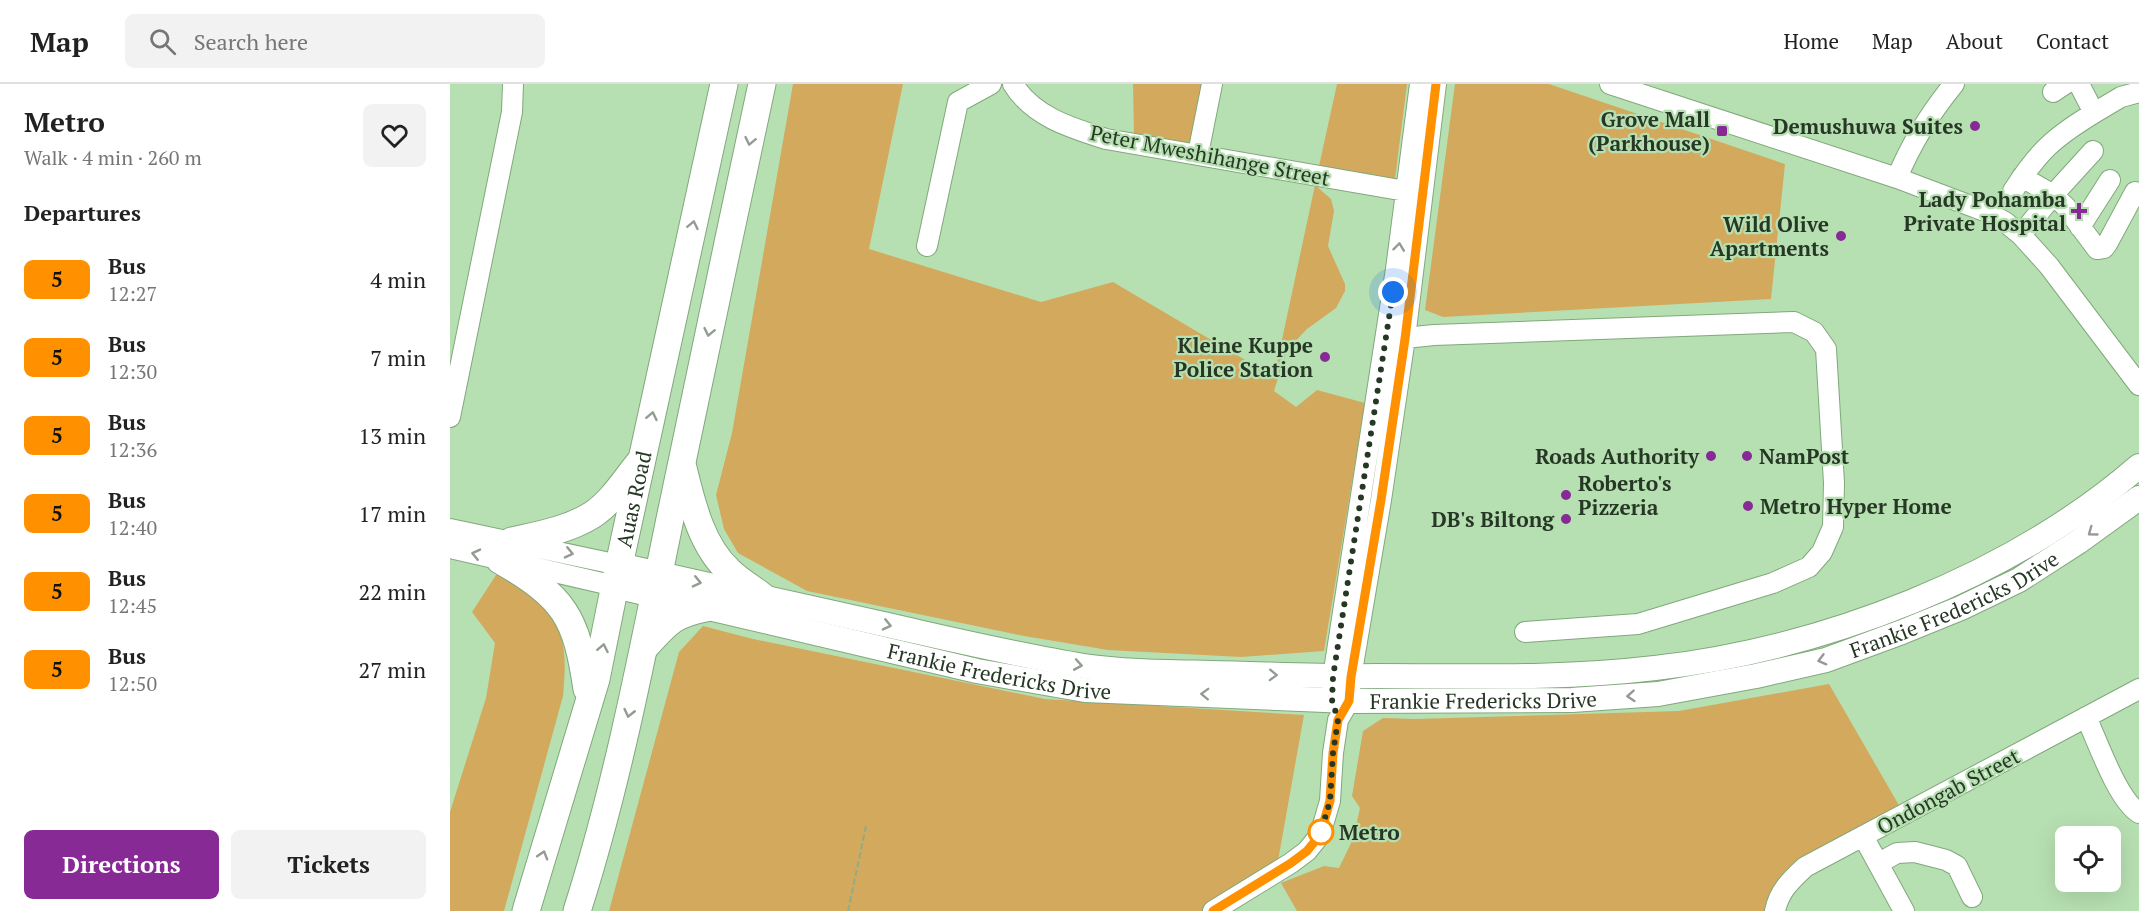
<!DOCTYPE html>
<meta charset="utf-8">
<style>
body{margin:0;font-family:"PT Serif",serif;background:#f2f2f2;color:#222;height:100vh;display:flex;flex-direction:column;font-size:22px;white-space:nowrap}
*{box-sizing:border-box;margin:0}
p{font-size:20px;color:#767676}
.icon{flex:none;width:33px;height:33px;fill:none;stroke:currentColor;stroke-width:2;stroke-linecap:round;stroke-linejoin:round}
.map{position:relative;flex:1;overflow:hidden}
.side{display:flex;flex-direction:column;background:#fff;width:450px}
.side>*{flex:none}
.badge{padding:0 12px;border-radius:9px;font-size:21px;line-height:39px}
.buttons{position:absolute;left:1605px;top:742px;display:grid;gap:12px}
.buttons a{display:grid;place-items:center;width:66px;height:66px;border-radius:9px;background:#fff;box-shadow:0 6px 24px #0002;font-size:30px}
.you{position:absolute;width:30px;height:30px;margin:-15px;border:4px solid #fff;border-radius:50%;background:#1a73e8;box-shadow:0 0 0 9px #1a73e833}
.map>.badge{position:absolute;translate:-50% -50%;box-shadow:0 0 0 3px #fff}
h2{padding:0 24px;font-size:22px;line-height:54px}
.round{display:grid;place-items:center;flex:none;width:63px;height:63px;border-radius:9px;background:#f2f2f2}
.overview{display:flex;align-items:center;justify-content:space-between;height:102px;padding:0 24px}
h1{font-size:28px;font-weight:700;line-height:45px}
.primary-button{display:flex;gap:12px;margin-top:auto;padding:12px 24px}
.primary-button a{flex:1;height:69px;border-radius:9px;background:#872a96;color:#fff;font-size:24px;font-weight:700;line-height:69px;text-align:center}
.primary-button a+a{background:#f2f2f2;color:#222}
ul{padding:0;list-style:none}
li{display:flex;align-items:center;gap:18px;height:78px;padding:0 24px}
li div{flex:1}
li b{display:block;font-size:22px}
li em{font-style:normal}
li .badge{min-width:66px;font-weight:700;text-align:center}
header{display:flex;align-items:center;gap:36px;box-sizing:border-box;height:84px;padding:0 30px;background:#fff;border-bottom:2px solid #e0e0e0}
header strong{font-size:28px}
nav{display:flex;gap:33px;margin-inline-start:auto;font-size:21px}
.search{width:420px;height:54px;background:#f2f2f2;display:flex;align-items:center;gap:15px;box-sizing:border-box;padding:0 21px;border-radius:9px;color:#767676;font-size:22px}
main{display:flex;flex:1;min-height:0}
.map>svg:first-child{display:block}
.green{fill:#d2a95d}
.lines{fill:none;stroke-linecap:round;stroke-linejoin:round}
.minor-casing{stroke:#80a87c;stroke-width:22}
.major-casing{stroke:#80a87c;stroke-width:26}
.highway-casing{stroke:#80a87c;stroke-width:29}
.path{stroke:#8cad88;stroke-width:2;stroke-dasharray:6 3;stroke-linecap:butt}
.minor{stroke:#fff;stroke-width:20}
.major{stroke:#fff;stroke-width:24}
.highway{stroke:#fff;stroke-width:27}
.oneway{stroke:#939b92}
.line-casing{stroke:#fff;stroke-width:14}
.line{stroke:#ff9000;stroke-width:9}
.walk{stroke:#273725;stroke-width:6;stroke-dasharray:0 10.8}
.poi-dot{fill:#872a96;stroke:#b7e0b2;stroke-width:2}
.stop-dot{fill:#fff;stroke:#ff9000;stroke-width:3}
.labels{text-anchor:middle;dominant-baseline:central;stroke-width:4.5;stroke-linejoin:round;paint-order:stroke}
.poi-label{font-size:21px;font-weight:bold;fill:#273725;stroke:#b7e0b2;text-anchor:end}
.street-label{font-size:21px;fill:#273725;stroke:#b7e0b2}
.stop-label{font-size:21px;font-weight:bold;fill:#273725;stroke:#b7e0b2;text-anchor:start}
</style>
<header>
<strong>Map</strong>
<div class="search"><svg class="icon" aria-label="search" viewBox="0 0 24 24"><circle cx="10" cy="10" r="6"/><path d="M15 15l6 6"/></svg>Search here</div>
<nav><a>Home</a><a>Map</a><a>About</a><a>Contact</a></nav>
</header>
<main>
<section class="side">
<div class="overview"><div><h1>Metro</h1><p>Walk · 4 min · 260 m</p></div><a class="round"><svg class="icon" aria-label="heart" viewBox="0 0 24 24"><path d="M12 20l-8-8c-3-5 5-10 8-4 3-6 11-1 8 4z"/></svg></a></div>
<h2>Departures</h2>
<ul>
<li><span class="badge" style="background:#ff9000;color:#111">5</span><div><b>Bus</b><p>12:27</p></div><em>4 min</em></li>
<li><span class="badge" style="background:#ff9000;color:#111">5</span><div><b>Bus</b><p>12:30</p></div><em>7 min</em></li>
<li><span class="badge" style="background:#ff9000;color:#111">5</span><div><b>Bus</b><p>12:36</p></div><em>13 min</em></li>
<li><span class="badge" style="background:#ff9000;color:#111">5</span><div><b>Bus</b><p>12:40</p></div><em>17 min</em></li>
<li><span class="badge" style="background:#ff9000;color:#111">5</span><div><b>Bus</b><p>12:45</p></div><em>22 min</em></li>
<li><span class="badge" style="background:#ff9000;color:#111">5</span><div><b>Bus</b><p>12:50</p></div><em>27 min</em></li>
</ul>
<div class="primary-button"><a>Directions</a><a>Tickets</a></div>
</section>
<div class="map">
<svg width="1689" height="827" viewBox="0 0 1689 827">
<rect width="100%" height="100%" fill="#b7e0b2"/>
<!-- green -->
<path class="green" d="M 343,0 L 453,0 L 419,165 L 591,218 L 663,198 L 824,293 L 865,101 L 881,115 L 884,127 L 878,162 L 895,200 L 895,207 L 886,224 L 857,245 L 837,266 L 824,307 L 846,323 L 867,306 L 915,319 L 874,567 L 791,573 L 658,566 L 574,552 L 357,507 L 288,469 L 274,445 L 266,411 L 282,349 Z
M 683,0 L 756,0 L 742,62 L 684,53 Z
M 887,0 L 957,0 L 945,95 L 869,82 Z
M 1005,0 L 1099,0 L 1335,80 L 1321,215 L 993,233 L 975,226 Z
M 48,488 C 61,497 86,511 94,522 C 118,551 116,577 113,612 L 54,827 L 0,827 L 0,728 L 36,614 L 45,559 L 22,528 Z
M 253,542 L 303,555 L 595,615 L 854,631 L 826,788 L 761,827 L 159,827 L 229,568 Z
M 1379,600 L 1454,730 L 1355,783 L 1325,827 L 847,827 L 831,799 L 874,782 L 889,784 L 903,755 L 910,724 L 902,712 L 913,647 L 933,634 L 965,635 L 1229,627 Z"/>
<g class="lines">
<defs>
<path id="minor" d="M 563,0 C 583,33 622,44 656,55 L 967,109
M 1160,0 L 1447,94 L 1537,128 L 1555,138 L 1571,151 L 1599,182 L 1689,301
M 1603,8 L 1615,0
M 1644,29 L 1671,13 L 1689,8
M 748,70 L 762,0
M 1572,93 L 1603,111 L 1615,122 L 1647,165 L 1654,164 L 1657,160 L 1685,108
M 1447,94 C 1461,60 1481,28 1504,0
M 1563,107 C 1589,67 1603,54 1644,29 L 1629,0
M 1630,143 L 1660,96
M 1571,151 L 1603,111 L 1643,67
M 477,162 L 508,18 L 541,0
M 955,254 L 984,251 L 1344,238 L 1364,248 L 1376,265 L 1384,399 L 1383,443 L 1372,468 L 1359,483 L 1323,499 L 1188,540 L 1075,548
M 0,333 L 62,28 L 63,0
M 0,445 L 169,481
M 0,464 L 165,502
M 883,607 L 883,593 L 946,185 L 970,0
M 1636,633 C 1648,658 1667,715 1689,729
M 1413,752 L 1454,827
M 1429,779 L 1447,769 L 1465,768 L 1496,776 L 1507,782 L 1522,813
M 763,827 L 841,779 L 857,767 L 870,751 L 880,717 L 883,669 L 888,636 L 899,617 L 901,593 L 931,416 L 955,254 L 986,0
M 1325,827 C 1329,807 1341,796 1355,783 L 1689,605"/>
<g id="major">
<path d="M 169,481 C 257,500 345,520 433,540 C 500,555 566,571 634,582 C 676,588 719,588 761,589 C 817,590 872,593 928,592 C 1020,592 1113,595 1205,584 C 1373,565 1561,493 1689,382"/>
<path id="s1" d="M 165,502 L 527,587 L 635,606 L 899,617 L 1122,616 L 1208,610 L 1306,592 L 1376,576 L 1452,548 L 1511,524 L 1569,496 L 1628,458 L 1689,414"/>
</g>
<g id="highway">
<path d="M 233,384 C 242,420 251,461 279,487 C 289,497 302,504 313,513"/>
<path d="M 62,457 C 89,451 118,446 142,431 C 161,419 175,396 189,379"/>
<path d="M 50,476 C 115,514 126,532 137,605"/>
<path d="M 195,563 C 219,536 224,530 260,523"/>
<path id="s2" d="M 76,827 L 146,595 L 169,481 L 274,0"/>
<path d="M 127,827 C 168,699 193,566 220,435 C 250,289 281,145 312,0"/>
</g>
</defs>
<!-- minor casing -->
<use href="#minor" class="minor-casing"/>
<!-- major casing -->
<use href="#major" class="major-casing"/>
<!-- highway casing -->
<use href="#highway" class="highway-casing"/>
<!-- path -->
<path class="path" d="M 398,827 L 416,742"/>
<!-- minor -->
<use href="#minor" class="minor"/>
<!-- major -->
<use href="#major" class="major"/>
<!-- highway -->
<use href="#highway" class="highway"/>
</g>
<!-- one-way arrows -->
<defs><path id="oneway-chevron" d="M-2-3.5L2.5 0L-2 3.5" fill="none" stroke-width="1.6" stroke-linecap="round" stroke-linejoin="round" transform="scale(1.5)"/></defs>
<g class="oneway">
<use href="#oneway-chevron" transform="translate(300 57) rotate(102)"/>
<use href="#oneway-chevron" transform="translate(243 141) rotate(-78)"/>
<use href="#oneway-chevron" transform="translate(949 163) rotate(-83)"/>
<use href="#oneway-chevron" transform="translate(259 248) rotate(102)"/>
<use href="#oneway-chevron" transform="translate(202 332) rotate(-78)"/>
<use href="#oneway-chevron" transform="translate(1642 448) rotate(144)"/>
<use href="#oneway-chevron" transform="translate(119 469) rotate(13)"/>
<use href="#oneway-chevron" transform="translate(26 470) rotate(-167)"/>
<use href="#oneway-chevron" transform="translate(247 498) rotate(13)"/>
<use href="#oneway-chevron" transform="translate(437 541) rotate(13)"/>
<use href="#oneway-chevron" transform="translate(153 564) rotate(-79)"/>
<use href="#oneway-chevron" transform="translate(1372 576) rotate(165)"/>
<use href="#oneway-chevron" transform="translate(628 581) rotate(10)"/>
<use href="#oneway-chevron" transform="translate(823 591) rotate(2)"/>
<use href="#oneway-chevron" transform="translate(755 610) rotate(-178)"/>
<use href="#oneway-chevron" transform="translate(1181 612) rotate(176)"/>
<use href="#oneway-chevron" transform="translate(179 629) rotate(103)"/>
<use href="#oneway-chevron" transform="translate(93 771) rotate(-73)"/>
</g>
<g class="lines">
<defs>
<path id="line" d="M 763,827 L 841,779 L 857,767 L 870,751 L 880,717 L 883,669 L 888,636 L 899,617 L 901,593 L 931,416 L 955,255 L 986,0"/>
</defs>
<!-- line casing -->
<use href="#line" class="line-casing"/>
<!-- line -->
<use href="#line" class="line"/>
<!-- walk -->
<path class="walk" d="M 871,748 L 870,751 L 880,717 L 883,669 L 888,636 L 882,616 L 883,593 L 943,208"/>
</g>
<!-- markers -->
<g class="poi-dot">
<circle cx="1525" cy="42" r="6"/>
<rect x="1266" y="41" width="12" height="12" rx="3"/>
<path d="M1626 118h6v6h6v6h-6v6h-6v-6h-6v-6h6z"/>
<circle cx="1391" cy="152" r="6"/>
<circle cx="875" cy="273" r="6"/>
<circle cx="1261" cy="372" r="6"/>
<circle cx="1297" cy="372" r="6"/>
<circle cx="1116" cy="411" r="6"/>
<circle cx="1298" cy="422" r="6"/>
<circle cx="1116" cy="435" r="6"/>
</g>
<circle class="stop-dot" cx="871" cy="748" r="12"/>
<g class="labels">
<!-- poi labels -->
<g class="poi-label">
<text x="1260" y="35">Grove Mall<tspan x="1260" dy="24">(Parkhouse)</tspan></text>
<text x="1513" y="42">Demushuwa Suites</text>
<text x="1616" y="115">Lady Pohamba<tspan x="1616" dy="24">Private Hospital</tspan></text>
<text x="1379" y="140">Wild Olive<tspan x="1379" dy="24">Apartments</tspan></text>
<text x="863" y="261">Kleine Kuppe<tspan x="863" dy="24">Police Station</tspan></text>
<text x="1249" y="372">Roads Authority</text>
<text x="1309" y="372" text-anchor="start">NamPost</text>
<text x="1128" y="399" text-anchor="start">Roberto's<tspan x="1128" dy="24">Pizzeria</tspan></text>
<text x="1310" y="422" text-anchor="start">Metro Hyper Home</text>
<text x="1104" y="435">DB's Biltong</text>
</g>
<!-- street labels -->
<g class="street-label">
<text transform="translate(760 71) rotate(11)">Peter Mweshihange Street</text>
<text stroke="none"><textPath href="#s2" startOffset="426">Auas Road</textPath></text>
<text stroke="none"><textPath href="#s1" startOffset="1366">Frankie Fredericks Drive</textPath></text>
<text stroke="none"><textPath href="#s1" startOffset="394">Frankie Fredericks Drive</textPath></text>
<text stroke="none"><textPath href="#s1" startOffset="880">Frankie Fredericks Drive</textPath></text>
<text transform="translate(1498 707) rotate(-28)">Ondongab Street</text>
</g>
<!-- stop labels -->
<g class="stop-label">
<text x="889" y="748">Metro</text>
</g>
</g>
</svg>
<div class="buttons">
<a><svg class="icon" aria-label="locate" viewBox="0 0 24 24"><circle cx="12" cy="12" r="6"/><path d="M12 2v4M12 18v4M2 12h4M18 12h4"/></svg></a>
</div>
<div class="you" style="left:943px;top:208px"></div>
</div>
</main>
